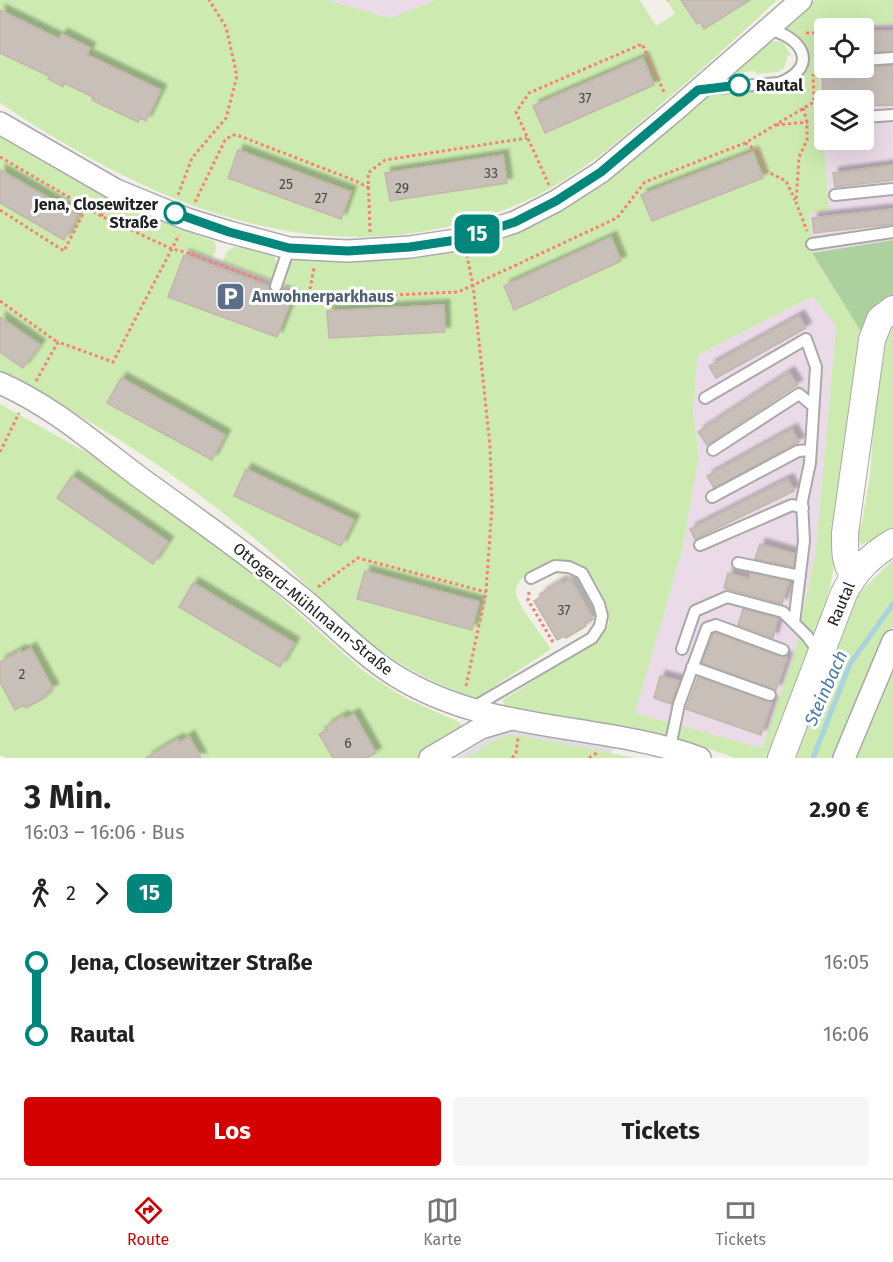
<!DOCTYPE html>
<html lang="de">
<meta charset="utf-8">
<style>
body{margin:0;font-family:"Fira Sans",sans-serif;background:#f6f6f6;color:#222;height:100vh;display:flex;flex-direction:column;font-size:22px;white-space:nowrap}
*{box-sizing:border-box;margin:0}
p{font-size:20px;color:#767676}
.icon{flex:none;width:33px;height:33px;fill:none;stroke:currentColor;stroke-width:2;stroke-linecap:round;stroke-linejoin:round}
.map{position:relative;height:758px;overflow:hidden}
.sheet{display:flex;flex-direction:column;background:#fff;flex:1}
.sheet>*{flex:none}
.badge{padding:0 12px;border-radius:9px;font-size:21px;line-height:39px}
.controls{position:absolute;left:814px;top:18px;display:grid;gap:12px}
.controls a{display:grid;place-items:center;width:60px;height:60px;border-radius:6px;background:#fff;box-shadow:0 6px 24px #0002;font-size:30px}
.map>.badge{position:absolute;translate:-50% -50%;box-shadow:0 0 0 3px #fff}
.legs{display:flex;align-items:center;gap:9px;height:66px;padding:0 24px;font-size:20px}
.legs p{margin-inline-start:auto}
.head{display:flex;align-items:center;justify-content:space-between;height:102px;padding:0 24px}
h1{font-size:33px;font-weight:700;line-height:45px}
.button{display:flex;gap:12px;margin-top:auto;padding:12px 24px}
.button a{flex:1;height:69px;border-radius:6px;background:#d40000;color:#fff;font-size:24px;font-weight:700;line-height:69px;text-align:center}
.button a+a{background:#f6f6f6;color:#222}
ul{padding:0 24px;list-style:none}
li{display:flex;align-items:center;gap:21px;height:72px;font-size:22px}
li i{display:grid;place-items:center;width:9px;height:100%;margin:0 8px;background:currentColor}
li i::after{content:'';width:15px;height:15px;margin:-8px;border:4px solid;border-radius:50%;background:#fff}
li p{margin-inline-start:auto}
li:first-child i{background:linear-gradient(#0000 50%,currentColor 0)}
li:last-child i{background:linear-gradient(currentColor 50%,#0000 0)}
.tab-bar{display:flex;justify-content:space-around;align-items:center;height:84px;border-top:2px solid #e0e0e0;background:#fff;font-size:16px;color:#767676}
.tab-bar a{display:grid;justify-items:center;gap:3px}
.tab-bar .current{color:#d40000}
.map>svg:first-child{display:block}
.residential{fill:#e0dfdf}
.industrial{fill:#ebdbe8;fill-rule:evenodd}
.grass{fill:#cdebb0;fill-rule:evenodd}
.forest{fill:#add19e}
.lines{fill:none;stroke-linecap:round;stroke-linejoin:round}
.stream{stroke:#aad3df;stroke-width:5}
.building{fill:#c7bfb8;stroke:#c4b6ab;stroke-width:1.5;filter:url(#shadow)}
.service-casing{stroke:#a9a9a9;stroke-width:14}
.minor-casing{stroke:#a9a9a9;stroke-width:24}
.tertiary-casing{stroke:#a9a9a9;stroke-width:28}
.path{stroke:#fa8072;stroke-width:3;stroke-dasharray:3 3;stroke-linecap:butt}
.service{stroke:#fff;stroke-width:10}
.minor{stroke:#fff;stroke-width:21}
.tertiary{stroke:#fff;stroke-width:26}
.line-1-casing{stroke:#fff;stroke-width:14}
.line-1{stroke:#00867a;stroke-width:9}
.stop-1-dot{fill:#fff;stroke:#00867a;stroke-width:3}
.labels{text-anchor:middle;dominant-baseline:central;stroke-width:6;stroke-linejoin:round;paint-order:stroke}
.number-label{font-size:14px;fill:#4b4948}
.stop-label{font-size:16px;font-weight:bold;fill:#222;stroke:#fff;text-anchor:start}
.service-label{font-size:16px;font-weight:bold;fill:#4e5e75;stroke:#fff;text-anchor:start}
.street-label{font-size:16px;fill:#222;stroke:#fff}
.water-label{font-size:18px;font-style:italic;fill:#4a7aab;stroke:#fff}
</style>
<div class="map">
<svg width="893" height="758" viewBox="0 0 893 758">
<defs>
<filter id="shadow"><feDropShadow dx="5.5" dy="-5.5" stdDeviation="1.5" flood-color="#0004"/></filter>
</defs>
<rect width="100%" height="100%" fill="#f2efe9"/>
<!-- residential -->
<path class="residential" d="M 509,730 L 520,731 L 613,748 L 611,758 L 456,758 L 495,734 Z"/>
<!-- industrial -->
<path class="industrial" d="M 327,0 L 436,0 L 390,18 Z
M 893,24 L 893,240 L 812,253 L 810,213 L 829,210 L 815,25 ZM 825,28 L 864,28 L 864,68 L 825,68 ZM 825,100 L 864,100 L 864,140 L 825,140 Z
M 813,296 L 836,325 L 816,549 L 795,651 L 762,748 L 634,713 L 682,550 L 699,457 L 693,411 L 698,355 Z"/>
<!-- grass -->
<path class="grass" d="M 0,0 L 327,0 L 390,18 L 436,0 L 640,0 L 656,26 L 675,14 L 667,0 L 685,0 L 704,29 L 742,5 L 739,0 L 777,0 C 741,34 704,68 666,100 C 628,133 591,166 547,190 C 509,211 470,223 427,231 C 271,258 127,188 0,103 ZM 15,17 L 44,31 L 29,62 L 0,48 ZM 62,34 L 90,48 L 72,86 L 64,83 L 62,86 L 48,79 L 49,76 L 43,72 ZM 642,58 L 654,85 L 533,106 L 534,106 ZM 103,62 L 161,90 L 146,121 L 140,118 L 138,122 L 92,100 L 93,96 L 88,93 ZM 239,151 L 350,192 L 341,219 L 229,178 ZM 503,156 L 507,183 L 390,201 L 386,174 Z
M 815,0 L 893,0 L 893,24 L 815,26 L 829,210 L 810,213 L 812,253 L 865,338 L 832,578 L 825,605 L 771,758 L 735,758 L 699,745 L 630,729 L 504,706 L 503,700 L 601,636 C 605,631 609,627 609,620 C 610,597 582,555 556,561 C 548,563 538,569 531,573 C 522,577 515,583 516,594 C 517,604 544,638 551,649 L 475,699 C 436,684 399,666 367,640 C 337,617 311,589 283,563 C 267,549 251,535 234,522 C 162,463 84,415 0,373 L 0,352 L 23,368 L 40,345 L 0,317 L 0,203 L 78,215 L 0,170 L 0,132 L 110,196 L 105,206 L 118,213 L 122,206 L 215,242 L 216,250 L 212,258 L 186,249 L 169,297 L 277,337 L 295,289 L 281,284 L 289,263 L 299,256 L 349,261 L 382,260 L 415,256 L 475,245 L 711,95 L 724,92 L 786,90 C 816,74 814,41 784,27 ZM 752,152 L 763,178 L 652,221 L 642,195 ZM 610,237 L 621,261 L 515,310 L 504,286 ZM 813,296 L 836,326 L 816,549 L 795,651 L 762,748 L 635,713 L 682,550 L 699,457 L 693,411 L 698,355 ZM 444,306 L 445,332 L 329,337 L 328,311 ZM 121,378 L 225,434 L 212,459 ZM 246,470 L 353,520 L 341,546 L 234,496 ZM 365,571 L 479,601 L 472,629 L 358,599 Z
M 776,41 L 783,42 L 791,55 L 788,56 L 784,68 L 778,72 L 756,74 L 755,71 L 744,72 L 744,76 L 737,77 L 734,72 L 767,43 Z
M 240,244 C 267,251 284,248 273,281 L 223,262 L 226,252 L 234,247 L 239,248 Z
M 893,323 L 893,531 L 861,545 L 857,537 L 862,522 L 870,476 L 879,349 Z
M 0,404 L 109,465 L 251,571 L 362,670 L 405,698 L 459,722 L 465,731 L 427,758 L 368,758 L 376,752 L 354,714 L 345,719 L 343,717 L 326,726 L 327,730 L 319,734 L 333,758 L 201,758 L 189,737 L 180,742 L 178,739 L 155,758 L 7,758 L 0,755 L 0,682 L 15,710 L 24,705 L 26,708 L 46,697 L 44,694 L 53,689 L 31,649 L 22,653 L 20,651 L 1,661 L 0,666 ZM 72,476 L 168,541 L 153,564 L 57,498 ZM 192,583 L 193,583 L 279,666 L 179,607 Z
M 893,560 L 893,626 L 884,639 L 838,758 L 793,758 L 844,621 L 862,590 Z
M 893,653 L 893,758 L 846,758 Z
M 509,735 L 520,736 L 636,758 L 466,758 L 498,739 Z"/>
<!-- forest -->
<path class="forest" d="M 893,240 L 893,300 L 865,338 L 812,253 Z"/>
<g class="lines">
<!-- stream -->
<path class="stream" d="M 813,758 L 850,664 L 893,604"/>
</g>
<!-- building -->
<path class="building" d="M 681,0 L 750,0 L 704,29 L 700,22 L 697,24 Z
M 0,10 L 59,39 L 62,34 L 90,48 L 87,55 L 161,90 L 146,121 L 140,118 L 138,122 L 92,100 L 93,97 L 64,83 L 63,87 L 48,79 L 49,76 L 0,53 Z
M 893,31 L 893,51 L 864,52 L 864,32 Z
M 643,58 L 654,85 L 545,133 L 533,106 Z
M 893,66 L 893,105 L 864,106 L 864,100 L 823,100 L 822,73 L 864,71 L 864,67 Z
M 238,150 L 351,192 L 341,219 L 228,178 Z
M 753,152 L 763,178 L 652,221 L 641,195 Z
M 503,155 L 507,183 L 390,201 L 385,173 Z
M 893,165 L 893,180 L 835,187 L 833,173 Z
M 0,170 L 78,215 L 64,240 L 0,203 Z
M 893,209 L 893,224 L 814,233 L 812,218 Z
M 611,237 L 621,261 L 514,310 L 504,286 Z
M 184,255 L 269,287 L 273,293 L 281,291 L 293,296 L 277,337 L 168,297 Z
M 444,305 L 445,332 L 329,338 L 327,311 Z
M 799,316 L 806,328 L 716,378 L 709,366 Z
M 0,317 L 40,345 L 23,368 L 0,352 Z
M 789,372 L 797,385 L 707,445 L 698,432 Z
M 121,378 L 225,435 L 212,460 L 107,403 Z
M 792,429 L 799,442 L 714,488 L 707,476 Z
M 246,469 L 354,520 L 341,546 L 234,496 Z
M 72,476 L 168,542 L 153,564 L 57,498 Z
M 788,479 L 794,491 L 695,539 L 690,529 Z
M 760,544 L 795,554 L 793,567 L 755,559 Z
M 365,571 L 479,602 L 472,630 L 357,599 Z
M 728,573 L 749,579 L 751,573 L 789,581 L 782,604 L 724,588 Z
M 570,579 L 593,619 L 585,624 L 586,626 L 566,638 L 564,636 L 557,640 L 534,601 L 541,597 L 540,594 L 561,581 L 563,584 Z
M 193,583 L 294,643 L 280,667 L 179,607 Z
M 743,609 L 778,618 L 773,638 L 738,625 Z
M 715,633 L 787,658 L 776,690 L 702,663 L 713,634 Z
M 31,648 L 53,689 L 44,694 L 46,697 L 26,708 L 24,705 L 15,710 L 0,682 L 0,662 L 21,650 L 22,653 Z
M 660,676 L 679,681 L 671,704 L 654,698 Z
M 698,677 L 772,702 L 761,735 L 686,709 Z
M 354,714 L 376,753 L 367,758 L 333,758 L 319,734 L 327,730 L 325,727 L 343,716 L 345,719 Z
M 189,736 L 201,758 L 146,758 L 178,739 L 180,742 Z"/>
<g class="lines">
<defs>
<path id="service" d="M 864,60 L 893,58
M 705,89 L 779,83 C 821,67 802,35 766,29
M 864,117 L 893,115
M 823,118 L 825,118
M 835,195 L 893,189
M 812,244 L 893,232
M 276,286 L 289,248
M 705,398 L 806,339 L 816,367 L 810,463 L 802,501 L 804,541 L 794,623
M 713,450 L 799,394 L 813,406
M 712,497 L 798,451 L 810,450
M 700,545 L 792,505 L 803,508
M 738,563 L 800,576
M 682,649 L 695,611 L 727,597 L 783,612 L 807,636 L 820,654
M 692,667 L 770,695
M 472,708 L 592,638 L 600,626 L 602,616 L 599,604 L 582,573 L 569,567 L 555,566 L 531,578
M 670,747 L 679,704 L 707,628 L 716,625 L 783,650"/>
<path id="minor" d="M 0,123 L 116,190 L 187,219 L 229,232 L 289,248 L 348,251 L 410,247 L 463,239 L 515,222 L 556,201 L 601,172 L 673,112 L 801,0
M 0,383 C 54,407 95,444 142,479 C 196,518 250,556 302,598 C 333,624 361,654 396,676 C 492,735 599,721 700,758
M 430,758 L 481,728 L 508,720
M 844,758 L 893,641"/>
<path id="tertiary" d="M 854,576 C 844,563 845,549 845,533 L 872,340 L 880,319 L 893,309
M 781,758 L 844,593 C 856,570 870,556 893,542"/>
</defs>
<!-- service casing -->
<use href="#service" class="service-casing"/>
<!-- minor casing -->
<use href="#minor" class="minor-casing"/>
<!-- tertiary casing -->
<use href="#tertiary" class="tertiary-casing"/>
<!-- path -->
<path class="path" d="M 667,0 L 668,0
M 806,33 L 817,33 L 819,52 L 823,54 L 825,60
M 803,108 L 807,122 L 807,140 L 799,157 L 796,202 L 807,231
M 776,125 L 808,122
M 745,143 L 759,152 L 766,171 L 786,181 L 795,200
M 0,157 L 101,216 L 172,249 L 185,252 L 264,281
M 549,185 L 516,112 L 529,93 L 642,44 L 665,94
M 178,195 L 192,158 L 226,118 L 237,76 L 226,27 L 209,0
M 195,202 L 225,140 L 232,135 L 237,135 L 356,181 L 369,188
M 0,210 L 64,251 L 86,208
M 101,216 L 108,205
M 370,232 L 368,173 L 385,160 L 527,138
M 287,290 L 328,298 L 458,292 L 617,218 L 645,182 L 745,143 L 814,102 L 813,74
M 309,295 L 314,267
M 0,301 L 57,342
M 36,381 L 58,342 L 113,362 L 179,235
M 0,452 L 19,413
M 318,587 L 358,558 L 486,592
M 529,592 L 528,600 L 554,644
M 466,686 L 486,592 L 492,506 L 490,446 L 473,285 L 467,256
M 512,758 L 516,753 L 518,738
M 589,758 L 598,752"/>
<!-- service -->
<use href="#service" class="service"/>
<!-- minor -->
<use href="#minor" class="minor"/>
<!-- tertiary -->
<use href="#tertiary" class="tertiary"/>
</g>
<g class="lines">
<defs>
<path id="line-1" d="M 175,213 L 229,232 L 289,248 L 348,251 L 410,247 L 463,239 L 515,222 L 556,201 L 601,172 L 698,90 L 739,85"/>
</defs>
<!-- line-1 casing -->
<use href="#line-1" class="line-1-casing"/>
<!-- line-1 -->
<use href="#line-1" class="line-1"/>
</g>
<!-- icons -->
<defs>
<symbol id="parking-square" viewBox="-11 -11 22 22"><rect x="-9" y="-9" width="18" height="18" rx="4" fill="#5c6f8a" stroke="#fff"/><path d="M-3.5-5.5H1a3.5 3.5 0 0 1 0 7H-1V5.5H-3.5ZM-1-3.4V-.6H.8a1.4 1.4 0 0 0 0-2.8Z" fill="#fff"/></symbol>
</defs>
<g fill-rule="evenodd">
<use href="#parking-square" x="214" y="280" width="33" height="33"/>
</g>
<!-- markers -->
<g class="stop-1-dot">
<circle cx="739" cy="85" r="10"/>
<circle cx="175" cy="213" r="10"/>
</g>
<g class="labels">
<!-- number labels -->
<g class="number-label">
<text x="585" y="98">37</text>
<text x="491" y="173">33</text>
<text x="286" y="184">25</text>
<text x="402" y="188">29</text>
<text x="321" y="198">27</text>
<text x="564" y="610">37</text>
<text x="22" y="674">2</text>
<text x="348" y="743">6</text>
</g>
<!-- stop labels -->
<g class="stop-label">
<text x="756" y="85">Rautal</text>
<text x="158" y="204" text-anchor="end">Jena, Closewitzer<tspan x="158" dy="18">Straße</tspan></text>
</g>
<!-- service labels -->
<g class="service-label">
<text x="252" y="296">Anwohnerparkhaus</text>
</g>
<!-- street labels -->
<g class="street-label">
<text transform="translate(841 604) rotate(-67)">Rautal</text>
<text transform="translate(313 609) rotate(39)">Ottogerd-Mühlmann-Straße</text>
</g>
<!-- water labels -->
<g class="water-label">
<text transform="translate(826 688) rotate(-66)">Steinbach</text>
</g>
</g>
</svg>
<div class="controls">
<a><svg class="icon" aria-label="locate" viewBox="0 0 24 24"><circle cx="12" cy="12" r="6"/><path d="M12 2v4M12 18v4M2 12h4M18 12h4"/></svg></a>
<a><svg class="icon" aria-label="layers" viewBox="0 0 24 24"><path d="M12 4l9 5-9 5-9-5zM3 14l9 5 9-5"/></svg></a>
</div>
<b class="badge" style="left:477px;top:234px;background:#00867a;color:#fff">15</b>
</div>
<section class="sheet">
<div class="head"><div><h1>3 Min.</h1><p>16:03 – 16:06 · Bus</p></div><b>2.90 €</b></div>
<div class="legs"><svg class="icon" aria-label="walk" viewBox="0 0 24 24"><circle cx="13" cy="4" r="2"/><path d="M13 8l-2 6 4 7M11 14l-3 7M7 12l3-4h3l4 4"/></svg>2<svg class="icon" aria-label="forward" viewBox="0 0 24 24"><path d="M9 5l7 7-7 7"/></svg><b class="badge" style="background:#00867a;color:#fff">15</b></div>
<ul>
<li><i style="color:#00867a"></i><b>Jena, Closewitzer Straße</b><p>16:05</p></li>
<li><i style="color:#00867a"></i><b>Rautal</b><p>16:06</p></li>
</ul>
<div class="button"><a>Los</a><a>Tickets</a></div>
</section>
<nav class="tab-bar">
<a class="current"><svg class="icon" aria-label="directions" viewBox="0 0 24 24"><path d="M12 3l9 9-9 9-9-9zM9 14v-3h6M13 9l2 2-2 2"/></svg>Route</a>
<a><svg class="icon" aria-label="map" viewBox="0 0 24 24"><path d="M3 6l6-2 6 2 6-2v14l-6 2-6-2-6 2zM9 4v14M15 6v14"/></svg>Karte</a>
<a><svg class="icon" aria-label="tickets" viewBox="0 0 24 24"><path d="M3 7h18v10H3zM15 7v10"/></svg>Tickets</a>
</nav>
